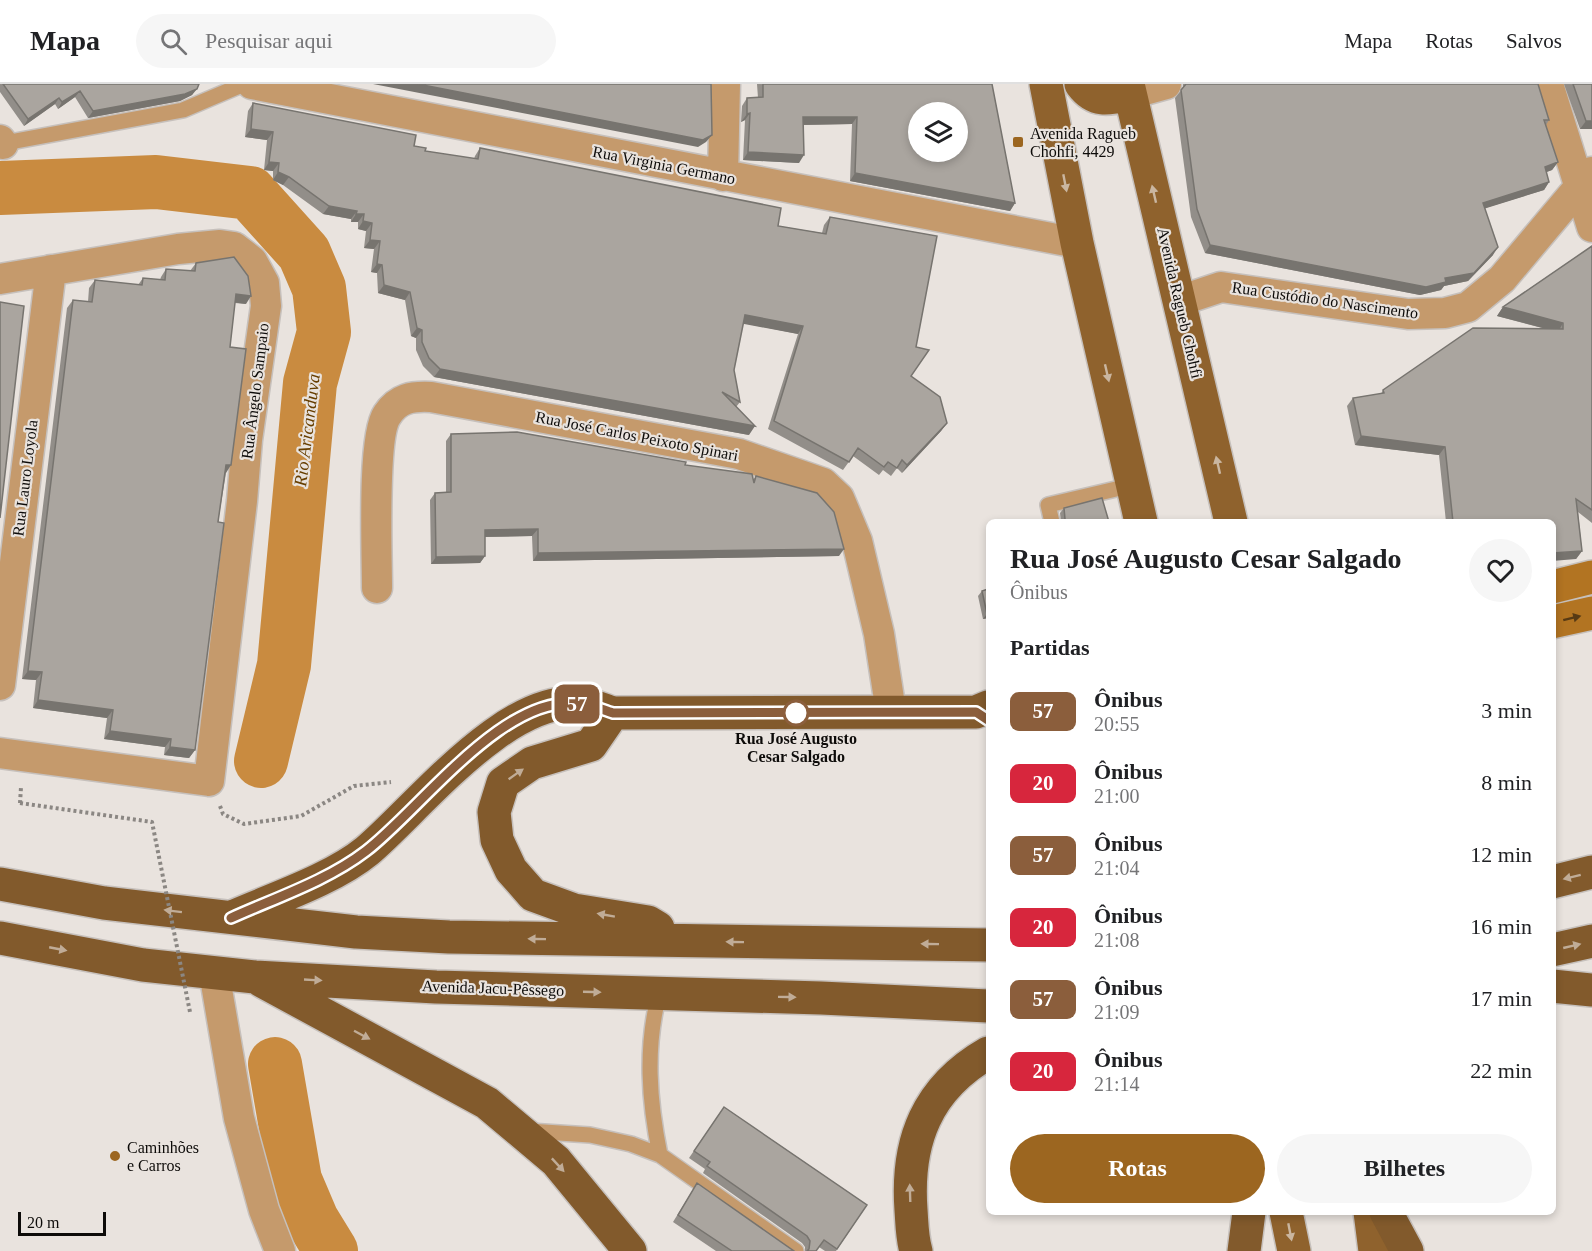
<!DOCTYPE html>
<html lang="pt">
<meta charset="utf-8">
<style>
body{margin:0;font-family:Georgia,serif;background:#f6f6f6;color:#202124;height:100vh;display:flex;flex-direction:column;font-size:22px;white-space:nowrap}
*{box-sizing:border-box;margin:0}
p{font-size:20px;color:#757577}
.icon{flex:none;width:33px;height:33px;fill:none;stroke:currentColor;stroke-width:2;stroke-linecap:round;stroke-linejoin:round}
.map{position:relative;flex:1;overflow:hidden}
.drawer{position:absolute;left:986px;top:435px;width:570px;height:696px;display:flex;flex-direction:column;background:#fff;border-radius:9px;box-shadow:0 3px 9px #0003}
.drawer>*{flex:none}
.badge{padding:0 12px;border-radius:9px;font-size:21px;line-height:39px}
.controls{position:absolute;left:908px;top:18px;display:grid;gap:12px}
.controls a{display:grid;place-items:center;width:60px;height:60px;border-radius:50%;background:#fff;box-shadow:0 3px 9px #0003;font-size:30px}
.scale{position:absolute;left:18px;bottom:15px;width:88px;box-sizing:border-box;padding-left:6px;border:3px solid #0d0b09;border-top:0;font-size:16px;line-height:21px;white-space:nowrap;color:#0d0b09;-webkit-text-stroke:4px #e9e3de;paint-order:stroke}
.map>.badge{position:absolute;translate:-50% -50%;box-shadow:0 0 0 3px #fff}
h2{padding:0 24px;font-size:22px;line-height:54px}
.round{display:grid;place-items:center;flex:none;width:63px;height:63px;border-radius:32px;background:#f6f6f6}
.overview{display:flex;align-items:center;justify-content:space-between;height:102px;padding:0 24px}
h1{font-size:28px;font-weight:600;line-height:45px}
.action{display:flex;gap:12px;margin-top:auto;padding:12px 24px}
.action a{flex:1;height:69px;border-radius:36px;background:#9c6620;color:#fff;font-size:24px;font-weight:600;line-height:69px;text-align:center}
.action a+a{background:#f6f6f6;color:#202124}
ul{padding:0;list-style:none}
li{display:flex;align-items:center;gap:18px;height:72px;padding:0 24px}
li div{flex:1}
li b{display:block;font-size:22px}
li em{font-style:normal}
li .badge{min-width:66px;font-weight:700;text-align:center}
header{display:flex;align-items:center;gap:36px;box-sizing:border-box;height:84px;padding:0 30px;background:#fff;border-bottom:2px solid #e0e0e0}
header strong{font-size:28px}
nav{display:flex;gap:33px;margin-inline-start:auto;font-size:21px}
.search{width:420px;height:54px;background:#f6f6f6;display:flex;align-items:center;gap:15px;box-sizing:border-box;padding:0 21px;border-radius:33px;color:#757577;font-size:22px}
.map>svg:first-child{display:block}
.lines{fill:none;stroke-linecap:round;stroke-linejoin:round}
.river{stroke:#c98b40;stroke-width:54}
.service-casing{stroke:#c6c0bc;stroke-width:18}
.minor-casing{stroke:#c6c0bc;stroke-width:33}
.secondary-casing{stroke:#c6c0bc;stroke-width:36}
.primary-casing{stroke:#c6c0bc;stroke-width:36}
.trunk-casing{stroke:#c6c0bc;stroke-width:36}
.path{stroke:#8b8783;stroke-width:4;stroke-dasharray:3 3;stroke-linecap:butt}
.service{stroke:#c59a6c;stroke-width:15}
.minor{stroke:#c59a6c;stroke-width:30}
.secondary{stroke:#b27422;stroke-width:33}
.primary{stroke:#8f622d;stroke-width:33}
.trunk{stroke:#825a2c;stroke-width:33}
.path-bridge{stroke:#8b8783;stroke-width:4;stroke-dasharray:3 3;stroke-linecap:butt}
.wall{fill:#928e89}
.shaded-wall{fill:#77746f}
.building{fill:#aaa59f;stroke:#77746f;stroke-width:1.5;fill-rule:evenodd}
.oneway{fill:#cab6a0}
.oneway2{fill:#573a14}
.oneway3{fill:#c0ac97}
.line-casing{stroke:#fff;stroke-width:14}
.line{stroke:#8b5e3c;stroke-width:9}
.poi-dot{fill:#9c6620;stroke:#e9e3de;stroke-width:2}
.stop-dot{fill:#fff;stroke:#8b5e3c;stroke-width:3}
.labels{text-anchor:middle;dominant-baseline:central;stroke-width:4.5;stroke-linejoin:round;paint-order:stroke}
.poi-label{font-size:16px;fill:#0d0b09;stroke:#e9e3de;text-anchor:start}
.street-label{font-size:16px;fill:#0d0b09;stroke:#e9e3de}
.stop-label{font-size:16px;font-weight:bold;fill:#0d0b09;stroke:#e9e3de}
.water-label{font-size:18px;font-style:italic;fill:#673e00;stroke:#e9e3de}
</style>
<header>
<strong>Mapa</strong>
<div class="search"><svg class="icon" aria-label="search" viewBox="0 0 24 24"><circle cx="10" cy="10" r="6"/><path d="M15 15l6 6"/></svg>Pesquisar aqui</div>
<nav><a>Mapa</a><a>Rotas</a><a>Salvos</a></nav>
</header>
<div class="map">
<svg width="1592" height="1167" viewBox="0 0 1592 1167">
<rect width="100%" height="100%" fill="#e9e3de"/>
<g class="lines">
<!-- river -->
<path class="river" d="M 0,104 L 156,98 L 250,109 L 304,169 L 319,204 L 324,248 L 310,299 L 284,581 L 261,677
M 275,980 L 295,1096 L 312,1136 L 331,1167"/>
<defs>
<path id="service" d="M 0,60 L 183,26 L 244,0
M 1052,438 L 1048,421 L 1133,401
M 659,910 C 645,964 649,1017 660,1071
M 529,1047 L 590,1051 L 631,1060 L 660,1071 L 796,1167"/>
<path id="minor" d="M 252,0 L 1077,159
M 1548,0 L 1592,143
M 1130,10 L 1166,0
M 0,56 L 3,60
M 723,92 L 725,0
M 0,195 L 178,165 L 220,161 L 234,163 L 252,177 L 264,199 L 266,222 L 247,356 L 242,417 L 209,697 L 0,669
M 1179,217 L 1221,203 L 1408,230 L 1445,229 L 1468,223 L 1502,195 L 1592,88
M 377,504 C 377,472 372,353 387,331 C 398,314 412,312 431,313 L 739,370 L 823,399 L 839,414 L 857,457 L 879,550 L 891,628
M 0,601 L 51,186
M 214,888 L 239,1034 L 264,1126 L 280,1167"/>
<path id="secondary" d="M 1552,503 L 1592,493
M 1552,538 L 1592,529"/>
<path id="primary" d="M 1046,0 L 1077,159 L 1141,438
M 1081,0 C 1095,19 1109,15 1130,10
M 1128,0 L 1231,438
M 1286,1128 L 1294,1167
M 1370,1128 L 1375,1167"/>
<path id="trunk" d="M 613,629 L 591,661 L 532,679 L 503,699 L 494,728 L 497,756 L 511,786 L 533,811 L 574,826 L 648,838 L 658,844
M 1552,798 L 1592,788
M 0,800 L 104,819 L 356,848 L 449,853 L 988,861
M 232,833 C 273,815 333,795 367,767 C 418,724 509,607 583,620 C 593,621 603,626 613,629 L 976,628 L 988,623
M 0,854 L 143,881 L 255,893 L 436,903 L 821,914 L 988,922
M 1552,866 L 1592,857
M 262,897 L 487,1019 L 556,1077 L 630,1167
M 1552,902 L 1592,906
M 1386,1128 L 1407,1167
M 916,1167 C 912,1154 912,1140 911,1126 C 906,1057 927,1004 988,969
M 1244,1167 L 1249,1128"/>
</defs>
<!-- service casing -->
<use href="#service" class="service-casing"/>
<!-- minor casing -->
<use href="#minor" class="minor-casing"/>
<!-- secondary casing -->
<use href="#secondary" class="secondary-casing"/>
<!-- primary casing -->
<use href="#primary" class="primary-casing"/>
<!-- trunk casing -->
<use href="#trunk" class="trunk-casing"/>
<!-- path -->
<path class="path" d="M 20,719 L 21,703
M 220,722 L 223,730 L 244,740 L 301,732 L 354,702 L 391,698"/>
<!-- service -->
<use href="#service" class="service"/>
<!-- minor -->
<use href="#minor" class="minor"/>
<!-- secondary -->
<use href="#secondary" class="secondary"/>
<!-- primary -->
<use href="#primary" class="primary"/>
<!-- trunk -->
<use href="#trunk" class="trunk"/>
<!-- path-bridge -->
<path class="path-bridge" d="M 20,719 L 152,738 L 190,928"/>
</g>
<!-- wall -->
<path class="wall" d="M 0,0 L 199,0 L 192,11 L 180,17 L 88,34 L 75,13 L 58,25 L 55,20 L 24,42 L 0,8 Z
M 757,0 L 992,0 L 1015,119 L 1010,127 L 850,97 L 852,40 L 803,41 L 799,79 L 743,76 L 745,36 L 741,38 L 742,22 L 747,14 L 758,14 Z
M 1183,0 L 1538,0 L 1549,36 L 1546,41 L 1558,78 L 1552,86 L 1546,88 L 1549,98 L 1544,106 L 1485,124 L 1493,171 L 1468,197 L 1444,202 L 1441,206 L 1420,211 L 1205,169 L 1191,133 L 1175,14 L 1183,4 Z
M 1564,0 L 1592,0 L 1592,45 L 1580,45 Z
M 253,19 L 414,62 L 425,67 L 474,75 L 475,72 L 480,64 L 778,142 L 822,149 L 824,141 L 830,133 L 911,292 L 947,339 L 941,347 L 902,389 L 897,384 L 891,392 L 883,386 L 879,391 L 853,372 L 843,386 L 768,345 L 798,250 L 743,239 L 734,286 L 740,318 L 736,323 L 749,351 L 434,293 L 423,282 L 416,266 L 416,254 L 411,252 L 405,216 L 378,209 L 377,189 L 371,188 L 374,165 L 364,164 L 366,147 L 358,145 L 358,138 L 351,138 L 351,135 L 323,130 L 283,101 L 273,96 L 273,87 L 264,86 L 267,56 L 245,53 L 248,27 Z
M 1592,162 L 1592,439 L 1578,428 L 1582,467 L 1576,475 L 1552,438 L 1446,438 L 1439,371 L 1355,361 L 1347,322 L 1353,314 L 1381,310 L 1383,306 L 1546,245 L 1497,232 L 1503,223 Z
M 196,179 L 246,220 L 235,219 L 230,263 L 226,389 L 218,438 L 195,666 L 189,674 L 164,671 L 165,663 L 104,655 L 107,634 L 33,624 L 36,596 L 22,595 L 67,224 L 73,216 L 88,218 L 89,204 L 95,196 L 138,201 L 143,194 L 160,196 L 161,193 L 166,185 L 190,187 Z
M 451,350 L 685,381 L 753,396 L 756,392 L 839,472 L 533,477 L 532,452 L 485,453 L 485,472 L 480,479 L 431,480 L 430,416 L 435,409 L 446,409 L 446,357 Z
M 1064,424 L 1109,438 L 1061,438 L 1060,429 Z
M 982,507 L 988,534 L 983,535 L 978,512 Z
M 724,1023 L 867,1121 L 836,1167 L 825,1167 L 819,1163 L 816,1167 L 805,1167 L 805,1163 L 802,1159 L 703,1089 L 705,1085 L 689,1074 Z
M 697,1099 L 794,1167 L 716,1167 L 673,1138 Z"/>
<!-- shaded-wall -->
<path class="shaded-wall" d="M 373,0 L 418,0 L 712,51 L 706,58 L 698,63 Z
M 197,5 L 192,11 L 180,17 L 88,34 L 93,27 Z
M 80,7 L 75,13 L 58,25 L 62,18 Z
M 59,14 L 55,20 L 24,42 L 28,35 Z
M 750,29 L 745,36 L 741,38 L 747,30 Z
M 803,33 L 857,33 L 852,40 L 798,41 Z
M 1586,37 L 1592,37 L 1592,45 L 1580,45 Z
M 251,45 L 273,48 L 267,56 L 245,53 Z
M 748,68 L 804,71 L 799,79 L 743,76 Z
M 269,78 L 279,79 L 273,87 L 264,86 Z
M 1558,78 L 1552,86 L 1539,91 L 1545,83 Z
M 278,88 L 289,93 L 283,101 L 273,96 Z
M 855,89 L 1015,119 L 1010,127 L 850,97 Z
M 1549,98 L 1544,106 L 1477,127 L 1483,119 Z
M 329,122 L 357,127 L 351,135 L 323,130 Z
M 356,130 L 364,130 L 358,138 L 351,138 Z
M 363,137 L 372,139 L 366,147 L 358,145 Z
M 370,156 L 380,157 L 374,165 L 364,164 Z
M 1210,161 L 1445,194 L 1498,163 L 1493,171 L 1468,197 L 1444,202 L 1441,206 L 1420,211 L 1205,169 Z
M 377,180 L 382,181 L 377,189 L 371,188 Z
M 384,201 L 410,208 L 405,216 L 378,209 Z
M 236,210 L 251,212 L 246,220 L 231,218 Z
M 1503,223 L 1563,239 L 1558,248 L 1497,232 Z
M 745,231 L 803,242 L 798,250 L 739,239 Z
M 417,244 L 422,246 L 416,254 L 411,252 Z
M 440,285 L 755,342 L 749,351 L 434,293 Z
M 947,339 L 941,347 L 902,389 L 907,381 Z
M 1361,352 L 1445,363 L 1439,371 L 1355,361 Z
M 226,381 L 231,381 L 226,389 L 221,389 Z
M 538,445 L 532,452 L 479,453 L 485,446 Z
M 795,465 L 844,465 L 839,472 L 533,477 L 538,469 Z
M 1582,467 L 1576,475 L 1552,477 L 1552,469 Z
M 485,472 L 480,479 L 431,480 L 436,473 Z
M 987,530 L 988,530 L 988,534 L 983,535 Z
M 28,587 L 42,588 L 36,596 L 22,595 Z
M 38,616 L 113,626 L 107,634 L 33,624 Z
M 110,647 L 171,655 L 165,663 L 104,655 Z
M 170,663 L 195,666 L 189,674 L 164,671 Z"/>
<!-- building -->
<path class="building" d="M 3,0 L 199,0 L 197,5 L 185,10 L 93,27 L 80,7 L 62,18 L 59,14 L 28,35 Z
M 418,0 L 711,0 L 712,51 L 703,56 Z
M 763,0 L 992,0 L 1015,119 L 855,89 L 857,33 L 803,33 L 804,71 L 748,68 L 750,29 L 747,30 L 747,14 L 763,13 ZM 918,28 L 957,28 L 957,68 L 918,68 Z
M 1186,0 L 1538,0 L 1549,36 L 1544,36 L 1558,78 L 1545,83 L 1549,98 L 1483,119 L 1498,163 L 1474,189 L 1445,194 L 1446,198 L 1426,203 L 1210,161 L 1197,125 L 1181,6 Z
M 1573,0 L 1592,0 L 1592,37 L 1586,37 Z
M 253,19 L 416,51 L 414,62 L 426,64 L 425,67 L 478,75 L 480,64 L 781,124 L 778,142 L 826,150 L 830,133 L 937,152 L 916,263 L 929,266 L 911,292 L 940,313 L 947,339 L 907,381 L 902,376 L 897,384 L 888,378 L 884,383 L 858,364 L 849,378 L 774,337 L 803,242 L 745,231 L 734,286 L 740,318 L 722,308 L 755,342 L 440,285 L 429,274 L 422,258 L 422,246 L 417,244 L 410,208 L 384,201 L 382,181 L 377,180 L 380,157 L 370,156 L 372,139 L 363,137 L 364,130 L 356,130 L 357,127 L 329,122 L 289,93 L 278,88 L 279,79 L 269,78 L 273,48 L 251,45 Z
M 1592,162 L 1592,426 L 1576,415 L 1582,467 L 1552,469 L 1552,438 L 1453,438 L 1445,363 L 1361,352 L 1353,314 L 1384,309 L 1383,306 L 1473,244 L 1563,245 L 1563,239 L 1503,223 Z
M 234,173 L 248,192 L 251,212 L 236,210 L 230,263 L 246,265 L 231,381 L 226,381 L 218,438 L 224,439 L 195,666 L 170,663 L 171,655 L 110,647 L 113,626 L 38,616 L 42,588 L 28,587 L 73,216 L 92,218 L 95,196 L 142,201 L 143,194 L 165,196 L 166,185 L 195,187 L 196,179 Z
M 0,218 L 24,222 L 0,434 Z
M 517,348 L 686,378 L 685,381 L 752,390 L 754,399 L 756,392 L 817,409 L 834,428 L 844,465 L 538,469 L 538,445 L 485,446 L 485,472 L 436,473 L 435,409 L 451,408 L 451,350 Z
M 1102,414 L 1109,438 L 1063,438 L 1065,435 L 1064,424 Z
M 988,505 L 988,530 L 987,530 L 982,507 Z
M 724,1023 L 867,1121 L 837,1165 L 824,1156 L 816,1167 L 807,1167 L 809,1165 L 810,1157 L 807,1152 L 707,1082 L 710,1078 L 694,1067 Z
M 697,1099 L 794,1167 L 732,1167 L 678,1131 Z"/>
<!-- one-way arrows -->
<defs><path id="oneway-solid" d="M-6-.8H1V-3.2L6.5 0L1 3.2V.8H-6Z" transform="scale(1.5)"/></defs>
<g class="oneway">
<use href="#oneway-solid" transform="translate(1065 99) rotate(79)"/>
<use href="#oneway-solid" transform="translate(1154 110) rotate(-103)"/>
<use href="#oneway-solid" transform="translate(1107 289) rotate(77)"/>
<use href="#oneway-solid" transform="translate(1218 381) rotate(-103)"/>
<use href="#oneway-solid" transform="translate(1290 1148) rotate(79)"/>
</g>
<use class="oneway2" href="#oneway-solid" transform="translate(1572 534) rotate(-14)"/>
<g class="oneway3">
<use href="#oneway-solid" transform="translate(516 690) rotate(-35)"/>
<use href="#oneway-solid" transform="translate(1572 793) rotate(166)"/>
<use href="#oneway-solid" transform="translate(173 827) rotate(-173)"/>
<use href="#oneway-solid" transform="translate(606 831) rotate(-170)"/>
<use href="#oneway-solid" transform="translate(537 855) rotate(-179)"/>
<use href="#oneway-solid" transform="translate(735 858) rotate(-179)"/>
<use href="#oneway-solid" transform="translate(930 860) rotate(-179)"/>
<use href="#oneway-solid" transform="translate(1572 862) rotate(-13)"/>
<use href="#oneway-solid" transform="translate(58 865) rotate(11)"/>
<use href="#oneway-solid" transform="translate(313 896) rotate(3)"/>
<use href="#oneway-solid" transform="translate(592 908) rotate(2)"/>
<use href="#oneway-solid" transform="translate(787 913) rotate(1)"/>
<use href="#oneway-solid" transform="translate(362 951) rotate(28)"/>
<use href="#oneway-solid" transform="translate(558 1081) rotate(47)"/>
<use href="#oneway-solid" transform="translate(910 1109) rotate(-92)"/>
</g>
<g class="lines">
<defs>
<path id="line" d="M 231,834 C 275,814 327,797 366,767 C 420,726 506,606 582,620 C 593,621 603,626 613,629 L 976,628 L 988,636"/>
</defs>
<!-- line casing -->
<use href="#line" class="line-casing"/>
<!-- line -->
<use href="#line" class="line"/>
</g>
<!-- markers -->
<g class="poi-dot">
<rect x="1012" y="52" width="12" height="12" rx="3"/>
<circle cx="115" cy="1072" r="6"/>
</g>
<circle class="stop-dot" cx="796" cy="629" r="12"/>
<g class="labels">
<!-- poi labels -->
<g class="poi-label">
<text x="1030" y="49">Avenida Ragueb<tspan x="1030" dy="18">Chohfi, 4429</tspan></text>
<text x="127" y="1063">Caminhões<tspan x="127" dy="18">e Carros</tspan></text>
</g>
<!-- street labels -->
<g class="street-label">
<text transform="translate(664 81) rotate(11)">Rua Virginia Germano</text>
<text transform="translate(1325 216) rotate(8)">Rua Custódio do Nascimento</text>
<text transform="translate(1180 219) rotate(77)">Avenida Ragueb Chohfi</text>
<text transform="translate(255 307) rotate(-83)">Rua Ângelo Sampaio</text>
<text transform="translate(637 352) rotate(11)">Rua José Carlos Peixoto Spinari</text>
<text transform="translate(25 394) rotate(-83)">Rua Lauro Loyola</text>
<text transform="translate(493 904) rotate(2)">Avenida Jacu-Pêssego</text>
</g>
<!-- stop labels -->
<g class="stop-label">
<text x="796" y="654">Rua José Augusto<tspan x="796" dy="18">Cesar Salgado</tspan></text>
</g>
<!-- water labels -->
<g class="water-label">
<text transform="translate(307 346) rotate(-83)">Rio Aricanduva</text>
</g>
</g>
</svg>
<div class="controls">
<a><svg class="icon" aria-label="layers" viewBox="0 0 24 24"><path d="M12 4l9 5-9 5-9-5zM3 14l9 5 9-5"/></svg></a>
</div>
<div class="scale">20 m</div>
<b class="badge" style="left:577px;top:620px;background:#8b5e3c;color:#fff">57</b>
<section class="drawer">
<div class="overview"><div><h1>Rua José Augusto Cesar Salgado</h1><p>Ônibus</p></div><a class="round"><svg class="icon" aria-label="heart" viewBox="0 0 24 24"><path d="M12 20l-8-8c-3-5 5-10 8-4 3-6 11-1 8 4z"/></svg></a></div>
<h2>Partidas</h2>
<ul>
<li><span class="badge" style="background:#8b5e3c;color:#fff">57</span><div><b>Ônibus</b><p>20:55</p></div><em>3 min</em></li>
<li><span class="badge" style="background:#d7263d;color:#fff">20</span><div><b>Ônibus</b><p>21:00</p></div><em>8 min</em></li>
<li><span class="badge" style="background:#8b5e3c;color:#fff">57</span><div><b>Ônibus</b><p>21:04</p></div><em>12 min</em></li>
<li><span class="badge" style="background:#d7263d;color:#fff">20</span><div><b>Ônibus</b><p>21:08</p></div><em>16 min</em></li>
<li><span class="badge" style="background:#8b5e3c;color:#fff">57</span><div><b>Ônibus</b><p>21:09</p></div><em>17 min</em></li>
<li><span class="badge" style="background:#d7263d;color:#fff">20</span><div><b>Ônibus</b><p>21:14</p></div><em>22 min</em></li>
</ul>
<div class="action"><a>Rotas</a><a>Bilhetes</a></div>
</section>
</div>
